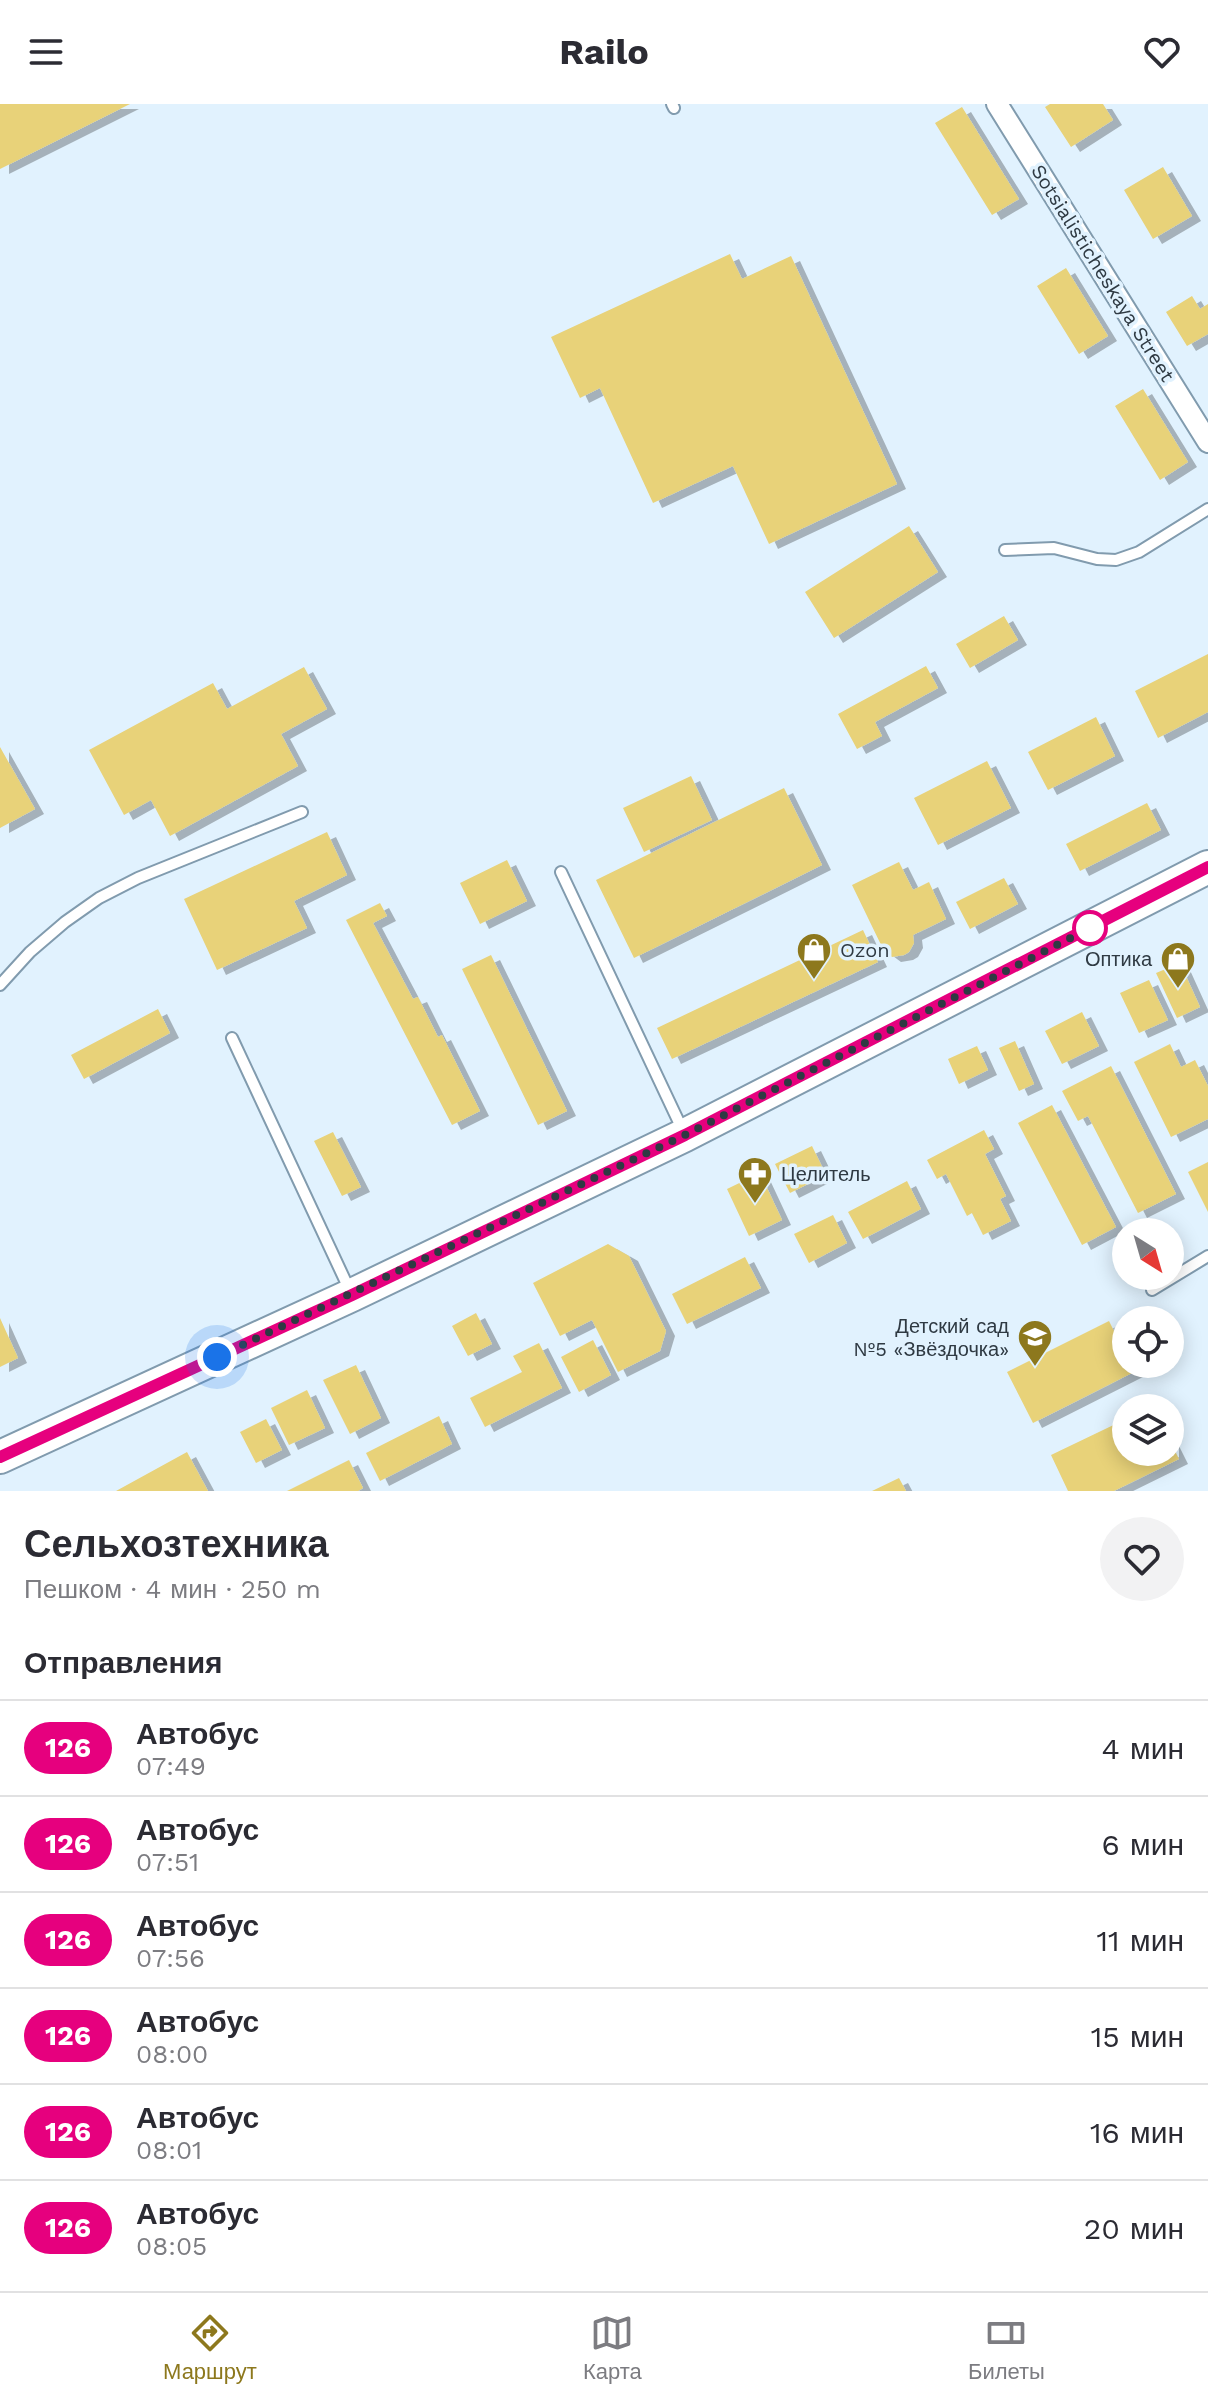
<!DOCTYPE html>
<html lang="ru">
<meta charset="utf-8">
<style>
body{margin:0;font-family:"Work Sans",sans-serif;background:#f2f2f3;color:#2b2b33;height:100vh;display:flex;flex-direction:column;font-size:30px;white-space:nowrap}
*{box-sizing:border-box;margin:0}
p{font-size:26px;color:#7c7c81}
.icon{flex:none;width:44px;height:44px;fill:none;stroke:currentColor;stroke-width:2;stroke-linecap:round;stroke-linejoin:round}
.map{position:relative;height:1387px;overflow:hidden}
.side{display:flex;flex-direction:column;background:#fff;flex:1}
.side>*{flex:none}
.badge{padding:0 16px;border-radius:26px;font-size:28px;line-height:52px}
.needle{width:52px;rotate:143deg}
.controls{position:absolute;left:1112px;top:1114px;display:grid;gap:16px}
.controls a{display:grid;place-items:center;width:72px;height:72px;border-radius:50%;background:#fff;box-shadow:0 4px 20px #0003;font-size:40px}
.you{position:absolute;width:40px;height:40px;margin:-20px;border:6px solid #fff;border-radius:50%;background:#1a73e8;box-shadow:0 0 0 12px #1a73e833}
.map>.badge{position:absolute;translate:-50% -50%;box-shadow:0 0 0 4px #fff}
h2{padding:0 24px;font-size:30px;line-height:72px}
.round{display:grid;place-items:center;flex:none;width:84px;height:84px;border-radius:42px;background:#f2f2f3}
.summary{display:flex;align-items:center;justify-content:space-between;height:136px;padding:0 24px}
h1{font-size:38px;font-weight:700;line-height:60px}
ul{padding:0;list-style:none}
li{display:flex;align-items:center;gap:24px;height:96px;padding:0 24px;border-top:2px solid #e1e1e2}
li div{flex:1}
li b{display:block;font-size:30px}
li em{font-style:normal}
li .badge{min-width:88px;font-weight:700;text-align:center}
header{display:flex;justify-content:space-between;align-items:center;height:104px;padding:0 24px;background:#fff;font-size:36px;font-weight:700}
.tab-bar{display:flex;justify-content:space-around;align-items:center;height:112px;border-top:2px solid #e1e1e2;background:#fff;font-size:22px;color:#7c7c81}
.tab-bar a{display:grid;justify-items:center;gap:4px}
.tab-bar .selected{color:#8d781d}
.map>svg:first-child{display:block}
.building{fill:#e8d279;filter:url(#shadow)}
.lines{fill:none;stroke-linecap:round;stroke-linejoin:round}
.service-casing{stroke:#819bae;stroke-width:14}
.minor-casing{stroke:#819bae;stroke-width:24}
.primary-casing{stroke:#819bae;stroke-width:36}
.service{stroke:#fff;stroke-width:10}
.minor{stroke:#fff;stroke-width:20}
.primary{stroke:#fff;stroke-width:32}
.line-casing{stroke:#fff;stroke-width:18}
.line{stroke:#e6007e;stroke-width:12}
.walk{stroke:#2f3a43;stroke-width:8;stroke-dasharray:0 14.4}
.stop-dot{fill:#fff;stroke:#e6007e;stroke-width:4}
.labels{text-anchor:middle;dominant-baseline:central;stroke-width:7;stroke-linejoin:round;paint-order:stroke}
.street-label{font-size:20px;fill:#2f3a43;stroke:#e1f2fe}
.poi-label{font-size:20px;fill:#2f3a43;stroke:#e1f2fe;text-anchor:start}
</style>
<header><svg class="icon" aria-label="menu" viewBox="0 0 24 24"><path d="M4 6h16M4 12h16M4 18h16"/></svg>Railo<svg class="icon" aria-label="heart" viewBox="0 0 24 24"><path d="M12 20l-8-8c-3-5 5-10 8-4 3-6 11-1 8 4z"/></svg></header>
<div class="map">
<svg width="1208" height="1387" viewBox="0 0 1208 1387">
<defs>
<filter id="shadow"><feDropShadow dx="9" dy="5" stdDeviation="0" flood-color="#0004"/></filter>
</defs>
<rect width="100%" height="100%" fill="#e1f2fe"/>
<!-- building -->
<path class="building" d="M 0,0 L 130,0 L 0,65 Z
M 1050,0 L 1103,0 L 1113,16 L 1071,43 L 1045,3 Z
M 962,3 L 1019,95 L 992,111 L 935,19 Z
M 1163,63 L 1192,112 L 1153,135 L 1124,86 Z
M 730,150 L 742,175 L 791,152 L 897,380 L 769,440 L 733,362 L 653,399 L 600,284 L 580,294 L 551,233 Z
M 1066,164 L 1108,232 L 1079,250 L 1037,182 Z
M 1192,192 L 1200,205 L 1208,200 L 1208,230 L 1187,242 L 1166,208 Z
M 1143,285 L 1188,358 L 1160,376 L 1115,302 Z
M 909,422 L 938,468 L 834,534 L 805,488 Z
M 1004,512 L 1018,536 L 970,564 L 956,540 Z
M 1208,550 L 1208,608 L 1158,634 L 1135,587 Z
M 926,562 L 938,584 L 875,618 L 882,632 L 857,645 L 838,610 Z
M 304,563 L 327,605 L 281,630 L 298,662 L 170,732 L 151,696 L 124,711 L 89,646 L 213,579 L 227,605 Z
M 1096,613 L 1115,652 L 1048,686 L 1028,648 Z
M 0,643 L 35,705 L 0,724 Z
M 987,657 L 1011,704 L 938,741 L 914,694 Z
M 691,672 L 712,716 L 644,748 L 623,704 Z
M 784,684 L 822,761 L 634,854 L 596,776 Z
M 1147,699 L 1161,726 L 1080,767 L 1066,740 Z
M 327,728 L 347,771 L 294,797 L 307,824 L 217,866 L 184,795 Z
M 507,756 L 527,797 L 480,820 L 460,779 Z
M 899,758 L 913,786 L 929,778 L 946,815 L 913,831 L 914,839 L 909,848 L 904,851 L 892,853 L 884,847 L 852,781 Z
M 1004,774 L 1018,800 L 970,825 L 956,798 Z
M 380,799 L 387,812 L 373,819 L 413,895 L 418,893 L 438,933 L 442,931 L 480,1007 L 452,1021 L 346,816 Z
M 863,826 L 878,858 L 672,955 L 657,924 Z
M 491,851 L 567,1007 L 538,1021 L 462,865 Z
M 1180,859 L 1200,903 L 1177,914 L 1156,869 Z
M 1149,876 L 1168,916 L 1139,929 L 1120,889 Z
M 158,905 L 170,929 L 84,975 L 71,951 Z
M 1082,908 L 1099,942 L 1062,960 L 1045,927 Z
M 1015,937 L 1034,980 L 1019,987 L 999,944 Z
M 1170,940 L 1181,963 L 1195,956 L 1208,982 L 1208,1015 L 1171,1033 L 1134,958 Z
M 977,942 L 988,966 L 959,980 L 948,955 Z
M 1111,962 L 1176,1090 L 1138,1109 L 1088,1012 L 1078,1017 L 1062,987 Z
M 1052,1001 L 1116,1123 L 1082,1141 L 1018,1019 Z
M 984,1026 L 994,1045 L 985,1050 L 1006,1092 L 1000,1095 L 1011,1117 L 983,1131 L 972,1109 L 967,1112 L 946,1070 L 937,1075 L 927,1056 Z
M 333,1028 L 361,1083 L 342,1092 L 314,1037 Z
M 812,1042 L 826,1071 L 790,1089 L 775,1060 Z
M 1208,1058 L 1208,1108 L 1188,1068 Z
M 760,1069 L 782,1116 L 749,1132 L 727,1085 Z
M 907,1077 L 921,1105 L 863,1135 L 848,1108 Z
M 833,1111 L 847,1139 L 809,1159 L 794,1130 Z
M 608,1140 L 629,1152 L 666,1227 L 660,1247 L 618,1268 L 592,1216 L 560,1232 L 533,1179 Z
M 745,1153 L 761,1184 L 687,1220 L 672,1190 Z
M 476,1209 L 492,1240 L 468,1252 L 452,1222 Z
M 0,1214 L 18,1254 L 0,1263 Z
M 1109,1217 L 1126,1251 L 1126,1260 L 1131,1260 L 1134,1268 L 1033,1319 L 1007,1268 Z
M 593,1236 L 611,1271 L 579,1288 L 561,1253 Z
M 539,1239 L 562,1284 L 485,1323 L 470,1294 L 522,1268 L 513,1252 Z
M 356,1261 L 381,1314 L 350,1330 L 323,1276 Z
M 307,1286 L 325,1324 L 289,1341 L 271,1304 Z
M 439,1312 L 452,1340 L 380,1377 L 366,1349 Z
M 266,1315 L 282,1346 L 256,1359 L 240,1328 Z
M 1126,1315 L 1126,1348 L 1170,1348 L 1170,1337 L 1179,1355 L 1114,1387 L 1068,1387 L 1051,1351 Z
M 187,1348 L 208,1387 L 116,1387 Z
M 349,1356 L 363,1384 L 358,1387 L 287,1387 Z
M 899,1374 L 906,1387 L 872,1387 Z"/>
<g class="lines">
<defs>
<path id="service" d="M 672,0 L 674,4
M 1005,446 L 1054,444 L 1097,455 L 1116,456 L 1139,448 L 1208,405
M 561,768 L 684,1029
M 0,881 L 30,848 L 65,818 L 99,794 L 138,774 L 302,708
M 232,934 L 351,1189
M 1152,1186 L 1208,1152"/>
<path id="minor" d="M 997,0 L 1208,338"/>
<path id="primary" d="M 0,1353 L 352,1191 L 685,1031 L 1208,763"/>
</defs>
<!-- service casing -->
<use href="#service" class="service-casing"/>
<!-- minor casing -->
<use href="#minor" class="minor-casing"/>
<!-- primary casing -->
<use href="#primary" class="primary-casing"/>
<!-- service -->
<use href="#service" class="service"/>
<!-- minor -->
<use href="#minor" class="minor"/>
<!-- primary -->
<use href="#primary" class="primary"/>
</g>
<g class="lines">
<defs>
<path id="line" d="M 0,1353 L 352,1191 L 685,1031 L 1208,763"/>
</defs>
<!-- line casing -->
<use href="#line" class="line-casing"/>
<!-- line -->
<use href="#line" class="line"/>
<!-- walk -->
<path class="walk" d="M 217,1253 L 685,1031 L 1098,820 L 1090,824"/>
</g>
<!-- icons -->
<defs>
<symbol id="shop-pin" viewBox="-11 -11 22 30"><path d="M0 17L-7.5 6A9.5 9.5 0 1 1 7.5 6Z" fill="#8d781d" stroke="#e1f2fe"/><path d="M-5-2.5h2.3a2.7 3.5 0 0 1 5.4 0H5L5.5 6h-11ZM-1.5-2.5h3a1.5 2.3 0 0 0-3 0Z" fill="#fff"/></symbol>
<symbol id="pharmacy-pin" viewBox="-11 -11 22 30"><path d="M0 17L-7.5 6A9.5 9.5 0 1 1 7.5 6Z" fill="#8d781d" stroke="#e1f2fe"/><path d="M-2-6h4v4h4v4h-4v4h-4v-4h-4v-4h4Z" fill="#fff"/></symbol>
<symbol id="school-pin" viewBox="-11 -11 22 30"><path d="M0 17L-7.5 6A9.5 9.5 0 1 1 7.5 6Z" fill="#8d781d" stroke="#e1f2fe"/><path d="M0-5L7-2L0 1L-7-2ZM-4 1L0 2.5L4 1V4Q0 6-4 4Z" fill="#fff"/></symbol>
</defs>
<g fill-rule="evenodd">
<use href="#shop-pin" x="794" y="826" width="40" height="54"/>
<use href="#shop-pin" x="1158" y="835" width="40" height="54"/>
<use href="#pharmacy-pin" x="735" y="1050" width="40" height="54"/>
<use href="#school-pin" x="1015" y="1213" width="40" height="54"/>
</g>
<!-- markers -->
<circle class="stop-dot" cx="1090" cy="824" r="16"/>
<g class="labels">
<!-- street labels -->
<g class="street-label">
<text transform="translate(1103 169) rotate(58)">Sotsialisticheskaya Street</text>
</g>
<!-- poi labels -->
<g class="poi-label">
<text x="840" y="846">Ozon</text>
<text x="1152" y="855" text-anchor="end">Оптика</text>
<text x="781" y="1070">Целитель</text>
<text x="1009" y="1222" text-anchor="end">Детский сад<tspan x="1009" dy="23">№5 «Звёздочка»</tspan></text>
</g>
</g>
</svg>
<div class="controls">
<a><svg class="needle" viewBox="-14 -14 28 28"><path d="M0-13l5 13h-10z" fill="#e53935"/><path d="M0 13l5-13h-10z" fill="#7c7c81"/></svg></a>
<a><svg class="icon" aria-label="locate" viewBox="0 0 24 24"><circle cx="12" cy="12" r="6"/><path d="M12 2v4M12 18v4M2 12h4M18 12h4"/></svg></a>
<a><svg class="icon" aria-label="layers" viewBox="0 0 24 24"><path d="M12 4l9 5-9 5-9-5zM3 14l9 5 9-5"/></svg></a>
</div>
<div class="you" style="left:217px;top:1253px"></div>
</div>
<section class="side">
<div class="summary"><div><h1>Сельхозтехника</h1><p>Пешком · 4 мин · 250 m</p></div><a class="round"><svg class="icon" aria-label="heart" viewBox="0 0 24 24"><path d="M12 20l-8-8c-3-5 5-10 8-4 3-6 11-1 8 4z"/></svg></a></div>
<h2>Отправления</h2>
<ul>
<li><span class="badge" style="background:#e6007e;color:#fff">126</span><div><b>Автобус</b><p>07:49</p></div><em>4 мин</em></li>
<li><span class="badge" style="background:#e6007e;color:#fff">126</span><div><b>Автобус</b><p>07:51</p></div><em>6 мин</em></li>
<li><span class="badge" style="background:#e6007e;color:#fff">126</span><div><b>Автобус</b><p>07:56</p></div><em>11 мин</em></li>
<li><span class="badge" style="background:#e6007e;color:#fff">126</span><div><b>Автобус</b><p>08:00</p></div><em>15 мин</em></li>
<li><span class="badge" style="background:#e6007e;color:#fff">126</span><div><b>Автобус</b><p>08:01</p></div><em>16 мин</em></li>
<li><span class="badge" style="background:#e6007e;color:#fff">126</span><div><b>Автобус</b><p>08:05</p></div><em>20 мин</em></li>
</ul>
</section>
<nav class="tab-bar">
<a class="selected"><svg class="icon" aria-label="directions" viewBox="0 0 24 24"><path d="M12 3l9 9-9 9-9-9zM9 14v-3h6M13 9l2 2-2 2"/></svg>Маршрут</a>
<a><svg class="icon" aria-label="map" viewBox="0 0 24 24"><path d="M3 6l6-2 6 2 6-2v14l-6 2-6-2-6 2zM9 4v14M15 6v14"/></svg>Карта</a>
<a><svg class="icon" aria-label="tickets" viewBox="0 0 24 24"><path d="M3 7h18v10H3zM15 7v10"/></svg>Билеты</a>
</nav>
